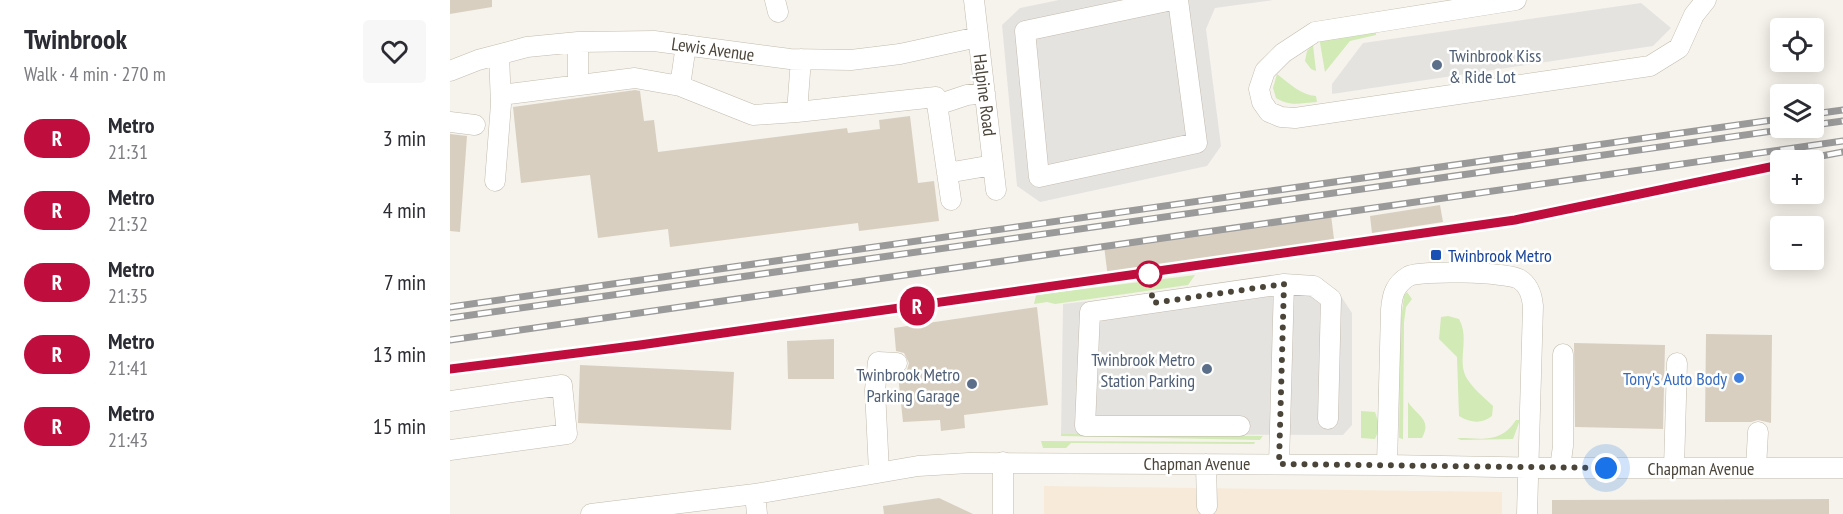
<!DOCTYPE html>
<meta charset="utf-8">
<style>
body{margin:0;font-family:"PT Sans Narrow",sans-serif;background:#f7f7f7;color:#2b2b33;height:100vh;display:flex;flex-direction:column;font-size:22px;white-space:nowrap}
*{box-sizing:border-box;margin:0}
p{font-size:20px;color:#7c7c81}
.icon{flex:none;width:33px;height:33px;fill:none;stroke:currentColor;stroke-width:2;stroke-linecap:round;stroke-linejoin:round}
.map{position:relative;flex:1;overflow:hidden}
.panel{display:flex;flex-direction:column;background:#fff;width:450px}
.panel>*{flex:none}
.badge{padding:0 12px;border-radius:20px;font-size:21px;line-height:39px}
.tools{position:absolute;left:1320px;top:18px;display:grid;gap:12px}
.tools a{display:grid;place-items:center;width:54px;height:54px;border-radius:6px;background:#fff;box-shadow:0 3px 15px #0003;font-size:30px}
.you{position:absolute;width:30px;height:30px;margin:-15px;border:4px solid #fff;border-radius:50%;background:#1a73e8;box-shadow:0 0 0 9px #1a73e833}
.map>.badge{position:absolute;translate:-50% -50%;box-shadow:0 0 0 3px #fff}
.round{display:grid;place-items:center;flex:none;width:63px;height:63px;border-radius:6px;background:#f7f7f7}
.summary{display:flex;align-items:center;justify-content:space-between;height:102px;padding:0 24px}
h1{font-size:28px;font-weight:800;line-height:45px}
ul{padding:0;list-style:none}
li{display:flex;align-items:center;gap:18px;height:72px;padding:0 24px}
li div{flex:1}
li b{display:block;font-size:22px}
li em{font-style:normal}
li .badge{min-width:66px;font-weight:700;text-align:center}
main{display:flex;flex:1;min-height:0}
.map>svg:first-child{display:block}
.commercial{fill:#f7ead8}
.green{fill:#d2eab5}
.parking{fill:#e5e3e0}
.building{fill:#d8cfc1}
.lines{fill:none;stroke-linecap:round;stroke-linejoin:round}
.minor-casing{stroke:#c2bbae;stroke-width:21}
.minor{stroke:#fff;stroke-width:20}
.rail-casing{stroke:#9a9a9a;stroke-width:7}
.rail{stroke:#fff;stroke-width:4.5;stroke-dasharray:14;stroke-linecap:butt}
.line-casing{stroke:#fff;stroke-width:14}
.line{stroke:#bf0d3e;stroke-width:9}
.walk{stroke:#4b4439;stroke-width:6;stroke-dasharray:0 10.8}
.service-dot{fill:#5c6f8a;stroke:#fff;stroke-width:2}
.transit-dot{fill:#1a4fb4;stroke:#fff;stroke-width:2}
.stop-dot{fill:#fff;stroke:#bf0d3e;stroke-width:3}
.shop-dot{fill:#3f7fe0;stroke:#fff;stroke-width:2}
.labels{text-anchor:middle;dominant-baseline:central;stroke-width:5;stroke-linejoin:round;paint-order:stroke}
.street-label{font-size:18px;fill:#4b4439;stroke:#fff}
.service-label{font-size:18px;fill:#4e5e75;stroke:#fff;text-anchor:end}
.transit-label{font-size:18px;fill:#164399;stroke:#fff;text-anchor:start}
.shop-label{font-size:18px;fill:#366cbe;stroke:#fff;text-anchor:end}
</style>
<main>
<section class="panel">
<div class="summary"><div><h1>Twinbrook</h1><p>Walk · 4 min · 270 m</p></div><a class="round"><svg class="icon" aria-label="heart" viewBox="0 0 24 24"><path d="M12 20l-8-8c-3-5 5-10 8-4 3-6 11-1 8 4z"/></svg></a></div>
<ul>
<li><span class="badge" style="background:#bf0d3e;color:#fff">R</span><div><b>Metro</b><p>21:31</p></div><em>3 min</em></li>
<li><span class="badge" style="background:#bf0d3e;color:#fff">R</span><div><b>Metro</b><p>21:32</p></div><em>4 min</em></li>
<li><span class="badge" style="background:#bf0d3e;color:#fff">R</span><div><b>Metro</b><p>21:35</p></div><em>7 min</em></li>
<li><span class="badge" style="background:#bf0d3e;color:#fff">R</span><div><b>Metro</b><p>21:41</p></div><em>13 min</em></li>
<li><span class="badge" style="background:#bf0d3e;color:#fff">R</span><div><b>Metro</b><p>21:43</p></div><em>15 min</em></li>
</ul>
</section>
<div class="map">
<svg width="1393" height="514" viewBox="0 0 1393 514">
<rect width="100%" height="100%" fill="#f6f3ec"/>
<!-- commercial -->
<path class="commercial" d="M 594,486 L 1052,492 L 1052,514 L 594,514 Z"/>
<!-- green -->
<path class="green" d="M 926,29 L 926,35 L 900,41 L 875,72 L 869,37 Z
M 863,45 L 866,71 L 861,69 L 855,61 L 857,51 Z
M 827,74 C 840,84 851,95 866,96 L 867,102 C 851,103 840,107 826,98 L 823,88 Z
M 1018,254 L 1042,254 L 1043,262 L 1018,260 Z
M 745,275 L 738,285 L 605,304 L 597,302 L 584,304 L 586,295 Z
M 957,292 L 962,299 L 956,307 L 954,322 L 953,439 L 949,438 L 950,328 L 954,296 Z
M 814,303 L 815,432 L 810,440 L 611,436 L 611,434 L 637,434 L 813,436 Z
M 998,316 L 1009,319 C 1020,338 1007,360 1016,377 C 1022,388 1035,398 1043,406 L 1042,416 C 1032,424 1021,423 1009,416 L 1007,357 L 989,339 L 991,317 Z
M 958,402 C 968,417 982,419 972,438 L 958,438 Z
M 911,411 L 925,412 L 930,427 L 925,439 L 911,438 Z
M 1066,420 L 1070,420 L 1063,439 L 1011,440 L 1007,438 C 1033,438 1050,444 1066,420 Z
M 591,441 L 805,442 L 804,444 L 621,443 L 616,448 L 593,448 Z"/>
<!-- parking -->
<path class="parking" d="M 609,0 L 823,0 L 765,8 L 756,29 L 771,146 L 757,166 L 590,202 L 567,186 L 552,25 L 570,8 Z
M 1191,3 L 1221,28 L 1203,46 L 882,94 L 882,84 L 913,43 Z
M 867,279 L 887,290 L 902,313 L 902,425 L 893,435 L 611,434 L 613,304 L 760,287 Z"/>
<!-- building -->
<path class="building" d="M 0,0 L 42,0 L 42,7 L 0,14 Z
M 185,90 L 190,91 L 194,121 L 204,120 L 208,152 L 397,128 L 398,133 L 430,129 L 429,120 L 460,116 L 468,183 L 484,181 L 489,221 L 409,231 L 408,223 L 220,247 L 218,229 L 148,238 L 140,175 L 71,183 L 63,107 Z
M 0,134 L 17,136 L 10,232 L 0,231 Z
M 990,205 L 993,222 L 922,233 L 920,216 Z
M 881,215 L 885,247 L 658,278 L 654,246 Z
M 587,307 L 598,405 L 514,415 L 515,428 L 491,431 L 490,420 L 453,422 L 448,375 L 457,370 L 459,363 L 454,353 L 446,351 L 444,328 Z
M 1256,334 L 1322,335 L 1321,423 L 1308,420 L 1301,422 L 1255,422 Z
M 384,339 L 384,379 L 338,379 L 337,341 Z
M 1124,343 L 1215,345 L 1213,429 L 1125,427 Z
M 130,365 L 284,372 L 281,430 L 128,423 Z
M 489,498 L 523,514 L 434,514 L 433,506 Z
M 1379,499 L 1379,514 L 1102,514 L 1102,500 Z"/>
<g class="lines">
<defs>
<path id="minor" d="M 325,0 L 328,12
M 524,0 L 546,190
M 722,0 L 575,31 L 589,177 L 747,143 L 728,0
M 1066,0 L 865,32 L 833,53 L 815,71 L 809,89 L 812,102 L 819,112 L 831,117 L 845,118 L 1200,66 L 1229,48 L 1244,15 L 1256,0
M 0,71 L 28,60 L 77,47 L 128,42 L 204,41 L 340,59 L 401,60 L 450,54 L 528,37
M 128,85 L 128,42
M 230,86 L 303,115 L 347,112 L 351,59
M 51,95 L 185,78 L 230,86 L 236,45
M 487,105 L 517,95 L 535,93
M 347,112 L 486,97 L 501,200
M 0,122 L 25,125
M 497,173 L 543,165
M 45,181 L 51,104 L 49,55
M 0,401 L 112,385 L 117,434 L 0,450
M 790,426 L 635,426 L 640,312 L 834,284 L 864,286 L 881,299 L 878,419
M 553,462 L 553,514
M 756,464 L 757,506
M 829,464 L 834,284
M 937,465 L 941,310 C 942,295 945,284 959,276 C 971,270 1057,272 1069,279 C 1079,285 1082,295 1083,306 L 1077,514
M 1110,468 L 1113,446 L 1113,354
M 1224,468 L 1227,363
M 1306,468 L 1308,432
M 429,472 L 425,390 L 428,362 L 447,363
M 305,494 L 307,514
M 141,514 L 305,494 L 468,466 L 519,463 L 937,465 L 1101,468 L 1393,468"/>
</defs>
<!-- minor casing -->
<use href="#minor" class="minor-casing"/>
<!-- minor -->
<use href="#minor" class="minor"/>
<defs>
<path id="rail" d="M 1364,114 L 1393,110
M 1364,125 L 1393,121
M 1350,160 L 1393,152
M 0,307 L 1330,119
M 0,318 L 1344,128
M 0,340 L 1393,141
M 0,369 L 190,345 L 1065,220 L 1330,165"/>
</defs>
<!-- rail casing -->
<use href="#rail" class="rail-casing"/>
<!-- rail -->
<use href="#rail" class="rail"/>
</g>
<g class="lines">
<defs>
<path id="line" d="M 0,369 L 190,345 L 1065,220 L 1330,165"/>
</defs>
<!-- line casing -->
<use href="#line" class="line-casing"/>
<!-- line -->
<use href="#line" class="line"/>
<!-- walk -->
<path class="walk" d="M 699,274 L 703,303 L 834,284 L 829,464 L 1156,468"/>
</g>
<!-- markers -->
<g class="service-dot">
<circle cx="987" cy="65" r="6"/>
<circle cx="757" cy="369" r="6"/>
<circle cx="522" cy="384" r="6"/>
</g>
<rect class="transit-dot" x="980" y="249" width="12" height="12" rx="3"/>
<circle class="stop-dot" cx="699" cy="274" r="12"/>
<circle class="shop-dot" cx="1289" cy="378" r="6"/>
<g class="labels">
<!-- street labels -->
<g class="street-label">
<text transform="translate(263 49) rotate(8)">Lewis Avenue</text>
<text transform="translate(535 95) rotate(83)">Halpine Road</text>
<text x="747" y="463">Chapman Avenue</text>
<text x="1251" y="468">Chapman Avenue</text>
</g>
<!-- service labels -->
<g class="service-label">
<text x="999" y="55" text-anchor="start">Twinbrook Kiss<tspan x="999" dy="21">&amp; Ride Lot</tspan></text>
<text x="745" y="359">Twinbrook Metro<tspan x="745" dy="21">Station Parking</tspan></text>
<text x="510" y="374">Twinbrook Metro<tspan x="510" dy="21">Parking Garage</tspan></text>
</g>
<!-- transit labels -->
<g class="transit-label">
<text x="998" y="255">Twinbrook Metro</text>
</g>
<!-- shop labels -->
<g class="shop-label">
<text x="1277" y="378">Tony's Auto Body</text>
</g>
</g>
</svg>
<div class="tools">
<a><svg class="icon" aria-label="locate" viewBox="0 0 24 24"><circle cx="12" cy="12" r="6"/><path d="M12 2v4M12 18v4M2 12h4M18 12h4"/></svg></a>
<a><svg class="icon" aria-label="layers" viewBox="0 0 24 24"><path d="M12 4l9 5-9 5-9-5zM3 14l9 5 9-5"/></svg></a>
<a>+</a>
<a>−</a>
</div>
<div class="you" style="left:1156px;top:468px"></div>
<b class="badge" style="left:467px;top:306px;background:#bf0d3e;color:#fff">R</b>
</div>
</main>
